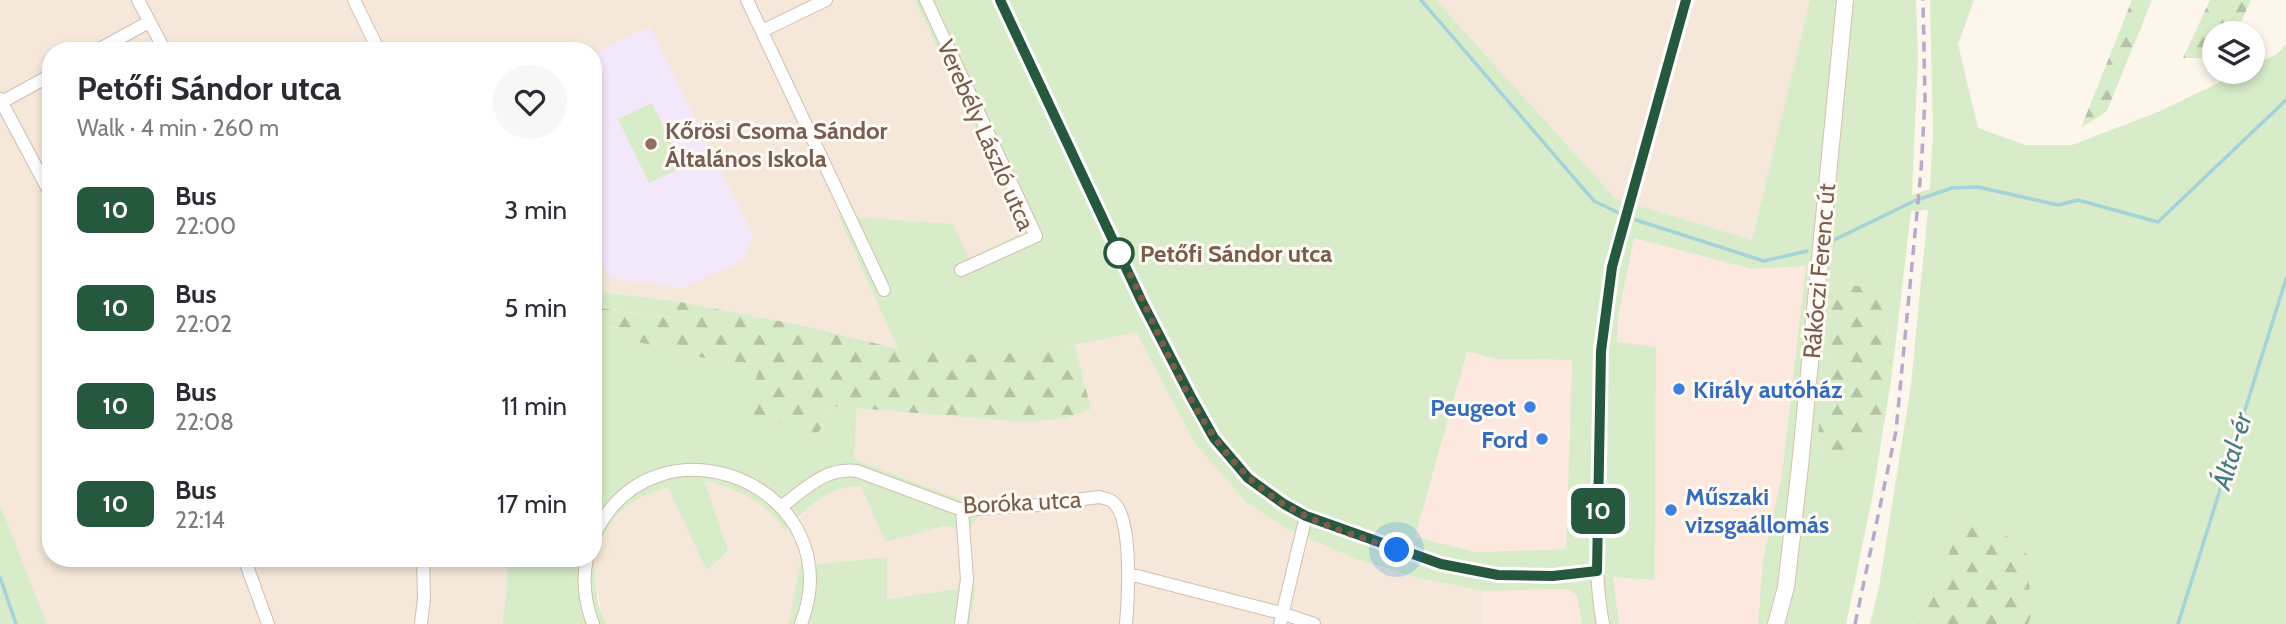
<!DOCTYPE html>
<meta charset="utf-8">
<style>
body{margin:0;font-family:Cabin,sans-serif;background:#f7f7f7;color:#2b2b33;height:100vh;display:flex;flex-direction:column;font-size:26px;white-space:nowrap}
*{box-sizing:border-box;margin:0}
p{font-size:23px;color:#7c7c81}
.icon{flex:none;width:38px;height:38px;fill:none;stroke:currentColor;stroke-width:2;stroke-linecap:round;stroke-linejoin:round}
.map{position:relative;flex:1;overflow:hidden}
.side{position:absolute;left:42px;top:42px;width:560px;height:525px;display:flex;flex-direction:column;background:#fff;border-radius:28px;box-shadow:0 4px 10px #0003}
.side>*{flex:none}
.badge{padding:0 14px;border-radius:10px;font-size:24px;line-height:46px}
.tools{position:absolute;left:2202px;top:21px;display:grid;gap:14px}
.tools a{display:grid;place-items:center;width:63px;height:63px;border-radius:50%;background:#fff;box-shadow:0 4px 10px #0003;font-size:35px}
.you{position:absolute;width:35px;height:35px;margin:-18px;border:5px solid #fff;border-radius:50%;background:#1a73e8;box-shadow:0 0 0 10px #1a73e833}
.map>.badge{position:absolute;translate:-50% -50%;box-shadow:0 0 0 4px #fff}
.round{display:grid;place-items:center;flex:none;width:74px;height:74px;border-radius:37px;background:#f7f7f7}
.summary{display:flex;align-items:center;justify-content:space-between;height:119px;padding:0 35px}
h1{font-size:33px;font-weight:700;line-height:52px}
ul{padding:0;list-style:none}
li{display:flex;align-items:center;gap:21px;height:98px;padding:0 35px}
li div{flex:1}
li b{display:block;font-size:26px}
li em{font-style:normal}
li .badge{min-width:77px;font-weight:700;text-align:center}
.map>svg:first-child{display:block}
.residential{fill:#f5e8da}
.commercial{fill:#fde8e0}
.education{fill:#f3e8fa}
.green{fill:#d8ecc9;fill-rule:evenodd}
.forest{fill:url(#forest-firs)}
.lines{fill:none;stroke-linecap:round;stroke-linejoin:round}
.stream{stroke:#a5d3da;stroke-width:3.5}
.street-casing{stroke:#d1beb0;stroke-width:14}
.secondary-casing{stroke:#d6c0b0;stroke-width:18}
.street{stroke:#fff;stroke-width:12}
.secondary{stroke:#fff;stroke-width:16}
.rail{stroke:#b9a8c9;stroke-width:3.5;stroke-dasharray:10 7;stroke-linecap:butt}
.line-casing{stroke:#fff;stroke-width:16}
.line{stroke:#26583d;stroke-width:10}
.walk{stroke:#7a5c4d;stroke-width:7;stroke-dasharray:0 12.6}
.education-dot{fill:#8d6e63;stroke:#fffaf3;stroke-width:2.5}
.stop-dot{fill:#fff;stroke:#26583d;stroke-width:3.5}
.shop-dot{fill:#3f7fe0;stroke:#fffaf3;stroke-width:2.5}
.labels{text-anchor:middle;dominant-baseline:central;stroke-width:6;stroke-linejoin:round;paint-order:stroke}
.education-label{font-size:24px;font-weight:bold;fill:#785e54;stroke:#fffaf3;text-anchor:start}
.street-label{font-size:24px;fill:#7a5c4d;stroke:#fffaf3}
.stop-label{font-size:24px;font-weight:bold;fill:#7a5c4d;stroke:#fffaf3;text-anchor:start}
.shop-label{font-size:24px;font-weight:bold;fill:#366cbe;stroke:#fffaf3;text-anchor:start}
.water-label{font-size:26px;font-style:italic;fill:#437c86;stroke:#fffaf3}
</style>
<div class="map">
<svg width="2286" height="624" viewBox="0 0 2286 624">
<defs>
<pattern id="forest-firs" width="22" height="20" patternUnits="userSpaceOnUse" patternTransform="scale(1.75)"><rect width="22" height="20" fill="#d8ecc9"/><path d="M5 1l3.5 6h-7zM16 11l3.5 6h-7z" fill="#b4c2a5"/></pattern>
</defs>
<rect width="100%" height="100%" fill="#fdf6ec"/>
<!-- residential -->
<path class="residential" d="M 0,0 L 915,0 L 1023,232 L 969,260 L 838,217 L 898,349 L 800,325 L 675,301 L 593,291 L 593,51 L 51,51 L 51,558 L 507,558 L 506,596 L 502,624 L 47,624 L 0,504 Z
M 1436,0 L 1810,0 L 1753,241 L 1616,199 Z
M 1136,332 L 1194,442 L 1288,529 L 1353,558 L 1418,578 L 1484,591 L 1482,624 L 970,624 L 976,586 L 886,599 L 886,557 L 800,566 L 790,620 L 787,624 L 606,624 L 602,616 L 592,560 L 601,541 L 612,521 L 628,503 L 668,486 L 708,571 L 728,551 L 705,479 L 735,489 L 755,501 L 775,517 L 785,530 L 826,493 L 850,486 L 861,486 L 885,541 L 944,526 L 969,529 L 976,500 L 961,500 L 854,459 L 857,407 L 1023,422 L 1064,419 L 1091,409 L 1075,345 Z"/>
<!-- commercial -->
<path class="commercial" d="M 1634,238 L 1751,269 L 1807,266 L 1782,475 L 1763,559 L 1758,624 L 1619,624 L 1612,577 L 1655,580 L 1656,348 L 1617,342 L 1618,317 Z
M 1467,352 L 1497,359 L 1572,360 L 1566,549 L 1477,552 L 1415,537 Z
M 1568,589 L 1577,594 L 1582,624 L 1482,624 L 1484,591 Z"/>
<!-- education -->
<path class="education" d="M 650,27 L 753,235 L 744,260 L 683,288 L 609,278 L 593,243 L 593,53 Z"/>
<!-- green -->
<path class="green" d="M 915,0 L 1436,0 L 1616,199 L 1752,240 L 1810,0 L 1916,0 L 1918,57 L 1912,195 L 1930,189 L 1933,132 L 1930,0 L 1974,0 L 1958,44 L 1978,128 L 2025,145 L 2072,145 L 2158,112 L 2241,72 L 2252,72 L 2252,66 L 2277,54 L 2286,44 L 2286,624 L 2028,624 L 2032,613 L 1965,518 L 1919,624 L 1870,624 L 1879,587 L 1911,385 L 1928,210 L 1911,211 L 1892,374 L 1884,302 L 1832,286 L 1817,447 L 1820,457 L 1868,446 L 1884,424 L 1873,494 L 1846,624 L 1758,624 L 1763,559 L 1782,475 L 1806,266 L 1751,269 L 1634,238 L 1618,317 L 1617,342 L 1656,347 L 1655,580 L 1613,577 L 1619,624 L 1582,624 L 1577,595 L 1568,589 L 1484,591 L 1418,578 L 1353,558 L 1288,529 L 1246,502 L 1194,442 L 1136,332 C 1078,345 1018,358 958,355 C 938,354 918,351 898,349 L 838,216 L 953,224 L 969,259 L 1023,232 ZM 1467,352 L 1497,359 L 1572,360 L 1566,549 L 1477,552 L 1415,537 Z
M 652,103 L 683,167 L 649,183 L 618,119 Z
M 593,291 L 675,301 L 671,318 L 593,307 Z
M 593,327 L 630,328 L 627,339 L 708,359 L 762,365 L 817,436 L 832,406 L 857,407 L 854,459 L 961,500 L 977,500 L 976,520 L 969,529 L 944,526 L 885,542 L 861,486 C 827,485 808,509 785,530 C 765,502 737,489 705,480 L 728,551 L 707,571 L 668,487 C 622,502 614,513 593,557 Z
M 0,504 L 47,624 L 0,624 Z
M 887,557 L 887,599 L 976,586 L 970,624 L 787,624 L 790,620 L 799,566 Z
M 507,558 L 593,558 L 598,604 L 606,624 L 502,624 L 506,596 Z"/>
<!-- forest -->
<path class="forest" d="M 2132,0 L 2152,0 L 2107,111 L 2081,128 Z
M 2210,0 L 2251,0 L 2236,33 L 2214,33 L 2214,58 L 2183,58 Z
M 1832,285 L 1872,287 L 1884,302 L 1892,374 L 1884,424 L 1868,446 L 1847,461 L 1820,457 L 1817,447 Z
M 675,301 L 800,325 L 898,349 L 959,355 L 1020,353 L 1075,345 L 1091,409 L 1064,419 L 1023,422 L 832,406 L 817,436 L 744,411 L 761,365 L 708,359 L 626,339 L 629,328 L 593,327 L 593,307 L 670,318 Z
M 1964,518 L 2025,544 L 2032,613 L 2028,624 L 1919,624 Z"/>
<g class="lines">
<!-- stream -->
<path class="stream" d="M 1421,0 L 1594,201 L 1621,214
M 1636,220 L 1764,261 L 1807,251
M 1834,240 L 1914,201 L 1952,188 L 1978,187 L 2058,205 L 2078,200 L 2158,222 L 2286,100
M 0,577 L 16,624
M 2178,624 L 2286,279"/>
<defs>
<path id="street" d="M 138,0 L 165,51
M 354,0 L 379,51
M 747,0 L 884,290
M 926,0 L 1036,236 L 961,270
M 1000,0 C 1052,112 1103,225 1159,335 C 1184,384 1206,440 1248,478 C 1280,507 1320,521 1360,536 C 1405,553 1449,569 1497,575 C 1530,579 1564,575 1597,571
M 762,31 L 826,0
M 96,51 L 149,22
M 0,99 L 51,195
M 2,102 L 51,75
M 781,507 C 805,489 825,467 857,471 L 962,510 L 1038,505 L 1099,497 C 1104,498 1111,499 1114,503 C 1133,521 1128,599 1126,624
M 593,538 C 653,404 854,486 801,624
M 244,558 L 268,624
M 587,558 C 582,581 585,603 593,624
M 1129,574 L 1281,613 L 1314,624
M 421,624 L 424,598 L 423,558
M 961,624 L 967,579 L 962,510
M 1280,624 L 1306,516
M 1603,624 C 1593,573 1598,521 1599,469 C 1600,401 1600,334 1612,267 L 1686,0"/>
<path id="secondary" d="M 1776,624 L 1786,587 L 1800,466 L 1845,0"/>
</defs>
<!-- street casing -->
<use href="#street" class="street-casing"/>
<!-- secondary casing -->
<use href="#secondary" class="secondary-casing"/>
<!-- street -->
<use href="#street" class="street"/>
<!-- secondary -->
<use href="#secondary" class="secondary"/>
<!-- rail -->
<path class="rail" d="M 1855,624 L 1896,431 L 1921,171 L 1925,99 L 1923,0"/>
</g>
<g class="lines">
<defs>
<path id="line" d="M 1000,0 L 1142,302 L 1191,397 L 1214,438 L 1248,478 L 1284,504 L 1306,516 L 1441,564 L 1498,575 L 1553,576 L 1597,571 L 1601,351 L 1612,267 L 1686,0"/>
</defs>
<!-- line casing -->
<use href="#line" class="line-casing"/>
<!-- line -->
<use href="#line" class="line"/>
<!-- walk -->
<path class="walk" d="M 1119,253 C 1163,333 1196,450 1282,503 C 1317,525 1359,536 1397,550"/>
</g>
<!-- markers -->
<circle class="education-dot" cx="651" cy="144" r="7"/>
<circle class="stop-dot" cx="1119" cy="253" r="14"/>
<g class="shop-dot">
<circle cx="1679" cy="389" r="7"/>
<circle cx="1530" cy="407" r="7"/>
<circle cx="1542" cy="439" r="7"/>
<circle cx="1671" cy="510" r="7"/>
</g>
<g class="labels">
<!-- education labels -->
<g class="education-label">
<text x="665" y="130">Kőrösi Csoma Sándor<tspan x="665" dy="28">Általános Iskola</tspan></text>
</g>
<!-- street labels -->
<g class="street-label">
<text transform="translate(986 135) rotate(66)">Verebély László utca</text>
<text transform="translate(1819 271) rotate(-85)">Rákóczi Ferenc út</text>
<text transform="translate(1022 502) rotate(-3)">Boróka utca</text>
</g>
<!-- stop labels -->
<g class="stop-label">
<text x="1140" y="253">Petőfi Sándor utca</text>
</g>
<!-- shop labels -->
<g class="shop-label">
<text x="1693" y="389">Király autóház</text>
<text x="1516" y="407" text-anchor="end">Peugeot</text>
<text x="1528" y="439" text-anchor="end">Ford</text>
<text x="1685" y="496">Műszaki<tspan x="1685" dy="28">vizsgaállomás</tspan></text>
</g>
<!-- water labels -->
<g class="water-label">
<text transform="translate(2232 451) rotate(-73)">Által-ér</text>
</g>
</g>
</svg>
<div class="tools">
<a><svg class="icon" aria-label="layers" viewBox="0 0 24 24"><path d="M12 4l9 5-9 5-9-5zM3 14l9 5 9-5"/></svg></a>
</div>
<div class="you" style="left:1397px;top:550px"></div>
<b class="badge" style="left:1598px;top:511px;background:#26583d;color:#fff">10</b>
<section class="side">
<div class="summary"><div><h1>Petőfi Sándor utca</h1><p>Walk · 4 min · 260 m</p></div><a class="round"><svg class="icon" aria-label="heart" viewBox="0 0 24 24"><path d="M12 20l-8-8c-3-5 5-10 8-4 3-6 11-1 8 4z"/></svg></a></div>
<ul>
<li><span class="badge" style="background:#26583d;color:#fff">10</span><div><b>Bus</b><p>22:00</p></div><em>3 min</em></li>
<li><span class="badge" style="background:#26583d;color:#fff">10</span><div><b>Bus</b><p>22:02</p></div><em>5 min</em></li>
<li><span class="badge" style="background:#26583d;color:#fff">10</span><div><b>Bus</b><p>22:08</p></div><em>11 min</em></li>
<li><span class="badge" style="background:#26583d;color:#fff">10</span><div><b>Bus</b><p>22:14</p></div><em>17 min</em></li>
</ul>
</section>
</div>
